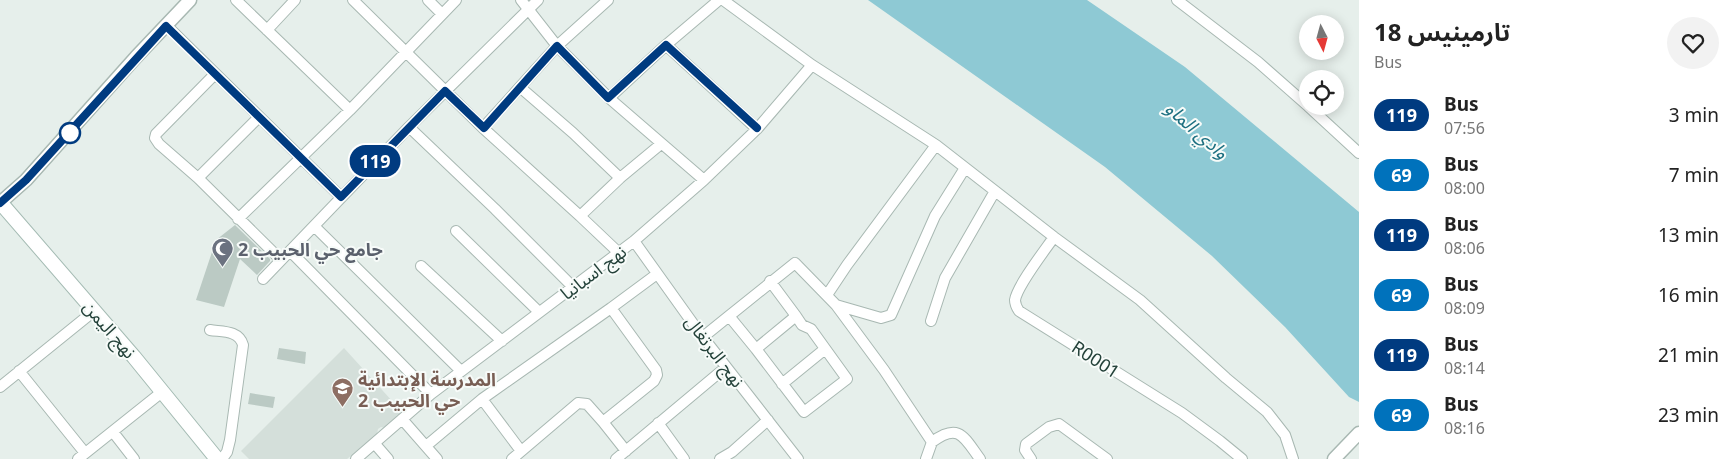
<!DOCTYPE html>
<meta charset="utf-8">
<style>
body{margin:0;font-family:"Noto Sans","Noto Sans Arabic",sans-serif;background:#f2f2f2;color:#222;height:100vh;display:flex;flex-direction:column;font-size:19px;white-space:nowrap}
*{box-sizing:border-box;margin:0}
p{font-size:16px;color:#767676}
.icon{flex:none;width:28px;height:28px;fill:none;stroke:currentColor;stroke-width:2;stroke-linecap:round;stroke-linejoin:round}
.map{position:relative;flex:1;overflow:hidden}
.side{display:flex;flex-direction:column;background:#fff;width:375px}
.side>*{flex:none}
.badge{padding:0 10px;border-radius:16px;font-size:18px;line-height:32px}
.needle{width:32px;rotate:174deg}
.fabs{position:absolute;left:1299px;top:15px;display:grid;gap:10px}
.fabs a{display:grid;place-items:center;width:45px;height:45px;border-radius:50%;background:#fff;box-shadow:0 2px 12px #0003;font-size:25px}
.map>.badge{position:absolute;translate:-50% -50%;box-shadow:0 0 0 2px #fff}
.round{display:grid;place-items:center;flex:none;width:52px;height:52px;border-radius:26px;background:#f2f2f2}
.overview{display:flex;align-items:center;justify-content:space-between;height:85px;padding:0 15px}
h1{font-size:24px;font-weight:700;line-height:38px}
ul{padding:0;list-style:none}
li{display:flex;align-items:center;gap:15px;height:60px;padding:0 15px}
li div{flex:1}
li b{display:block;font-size:19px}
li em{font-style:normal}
li .badge{min-width:55px;font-weight:700;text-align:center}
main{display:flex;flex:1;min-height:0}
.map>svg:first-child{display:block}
.built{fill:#d4dfda}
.water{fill:#8ec9d4}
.building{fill:#bbcac4}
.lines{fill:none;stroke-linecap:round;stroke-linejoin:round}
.minor-casing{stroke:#a8b8b2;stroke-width:12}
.tertiary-casing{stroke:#a8b8b2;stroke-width:15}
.secondary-casing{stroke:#a4bbb3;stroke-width:16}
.minor{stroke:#fff;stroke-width:10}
.tertiary{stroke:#fff;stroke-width:12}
.secondary{stroke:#fff;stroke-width:14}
.line-casing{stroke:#fff;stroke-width:11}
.line{stroke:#003b80;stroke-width:8}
.stop-dot{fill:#fff;stroke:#003b80;stroke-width:2.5}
.labels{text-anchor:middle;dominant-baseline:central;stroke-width:4;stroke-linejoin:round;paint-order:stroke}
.worship-label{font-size:18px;font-weight:bold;fill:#5b616d;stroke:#f7fbf9;text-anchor:start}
.street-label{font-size:18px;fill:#24423a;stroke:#f7fbf9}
.education-label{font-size:18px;font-weight:bold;fill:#785e54;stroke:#f7fbf9;text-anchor:start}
.water-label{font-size:19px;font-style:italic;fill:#1c6f80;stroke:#f7fbf9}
</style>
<main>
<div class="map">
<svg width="1359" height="459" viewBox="0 0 1359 459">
<rect width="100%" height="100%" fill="#e6efeb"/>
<!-- built -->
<path class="built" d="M 344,348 L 403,413 L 385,428 L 381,427 L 378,429 L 377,434 L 347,459 L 249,459 L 241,451 Z"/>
<!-- water -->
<path class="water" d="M 868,0 L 1087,0 L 1185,67 L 1359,212 L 1359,402 L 1349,397 L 1285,327 L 1212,256 L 1105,167 Z"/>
<!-- building -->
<path class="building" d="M 235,225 L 270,259 L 270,261 L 257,275 L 240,259 L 224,307 L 196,300 L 216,240 Z
M 279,348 L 306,352 L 305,364 L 277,359 Z
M 250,393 L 275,397 L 273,408 L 248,404 Z"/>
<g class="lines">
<defs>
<path id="minor" d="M 236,0 L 350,110
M 353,0 L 483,128 L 580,216 L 619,253
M 428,0 L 442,14
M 521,0 L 557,46 L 609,98 L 704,180
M 723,0 L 812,65 L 936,145 L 1054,237 L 1140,300 L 1226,378 L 1267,412 L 1285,435 L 1293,459
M 1177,0 L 1258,62 L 1308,106
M 167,26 L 341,197
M 267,30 L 295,0
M 666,45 L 757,129
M 215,74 L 156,134 L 155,138 L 159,144 L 198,178 L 281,260
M 521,88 L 573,133 L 620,178
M 609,98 L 666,45 L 719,0
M 1308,106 L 1359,153
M 409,127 L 495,209 L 573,287
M 483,128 L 557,46 L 608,0
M 198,178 L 259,117
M 580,216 L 620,178 L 661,144
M 238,219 L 350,110 L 456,0
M 314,226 L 461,371
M 456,231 L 539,312
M 1054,237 C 1045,250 1017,286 1015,300 C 1015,305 1017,308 1019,311 L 1182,413 L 1220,441 L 1242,459
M 634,241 L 699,332 L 798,459
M 290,251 L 431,394
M 421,266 L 502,341
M 263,279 L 409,127 L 538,0
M 770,281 L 796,316 L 756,349 L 729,316 L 795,263 L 836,305 L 884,370 L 932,442 L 926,459
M 827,295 L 847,265 L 936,145
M 836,305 L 881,318 L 891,315 L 935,216 L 965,168
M 931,321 L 945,278 L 995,191
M 210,330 C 222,332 239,330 243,345 L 230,440 L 227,452 L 222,459
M 703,337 L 729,316
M 756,349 L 804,412 L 847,379 L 811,329 L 802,325 L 796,316
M 19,371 L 85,453
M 782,384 L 825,349
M 0,387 L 94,311
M 482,399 L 521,451
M 402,419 L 437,459
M 658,423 L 684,459
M 113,432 L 134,459
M 932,442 C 959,422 964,437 980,459
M 375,444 L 388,459
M 426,446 L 482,399 L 611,308
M 626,451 L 603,422 L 654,381 L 657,375 L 656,370 L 611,308 L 657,274
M 78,459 L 162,392
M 356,459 L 431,394 L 634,241 L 704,180 L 757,129 L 812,65
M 512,459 L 578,403 L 587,404 L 603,422
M 616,459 L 726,367
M 720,459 L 732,452 L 768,420
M 1031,459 L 1025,450 L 1026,444 L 1049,427 L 1059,424 L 1107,459"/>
<path id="tertiary" d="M 0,203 L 26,180 L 136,57 L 190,0
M 1334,459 L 1359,433"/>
<path id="secondary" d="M 0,202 L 134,357 L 217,459"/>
</defs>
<!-- minor casing -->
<use href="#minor" class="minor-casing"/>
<!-- tertiary casing -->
<use href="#tertiary" class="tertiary-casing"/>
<!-- secondary casing -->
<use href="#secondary" class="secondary-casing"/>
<!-- minor -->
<use href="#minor" class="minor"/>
<!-- tertiary -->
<use href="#tertiary" class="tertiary"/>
<!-- secondary -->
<use href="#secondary" class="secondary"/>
</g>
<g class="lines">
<defs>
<path id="line" d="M 0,203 L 26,180 L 166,26 L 341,197 L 445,91 L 484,128 L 557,46 L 608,98 L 666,45 L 757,128"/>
</defs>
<!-- line casing -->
<use href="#line" class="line-casing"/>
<!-- line -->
<use href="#line" class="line"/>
</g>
<!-- icons -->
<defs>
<symbol id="mosque-pin" viewBox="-11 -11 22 30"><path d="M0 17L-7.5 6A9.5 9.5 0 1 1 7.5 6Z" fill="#6b7280" stroke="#f7fbf9"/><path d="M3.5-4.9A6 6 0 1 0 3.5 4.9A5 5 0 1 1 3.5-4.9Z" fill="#fff"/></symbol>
<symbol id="school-pin" viewBox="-11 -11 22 30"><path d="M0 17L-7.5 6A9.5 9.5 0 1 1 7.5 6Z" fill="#8d6e63" stroke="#f7fbf9"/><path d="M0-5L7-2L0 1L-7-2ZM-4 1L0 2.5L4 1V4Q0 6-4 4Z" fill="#fff"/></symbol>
</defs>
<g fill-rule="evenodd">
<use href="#mosque-pin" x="210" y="236" width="25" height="34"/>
<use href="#school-pin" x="330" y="376" width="25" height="34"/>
</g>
<!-- markers -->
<circle class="stop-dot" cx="70" cy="133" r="10"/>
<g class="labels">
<!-- worship labels -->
<g class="worship-label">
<text x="238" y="249">جامع حي الحبيب 2</text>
</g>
<!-- street labels -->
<g class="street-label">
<text transform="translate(593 272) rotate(-37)">نهج اسبانيا</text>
<text transform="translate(110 329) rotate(49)">نهج اليمن</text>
<text transform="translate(715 351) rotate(53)">نهج البرتغال</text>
<text transform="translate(1096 359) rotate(33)">R0001</text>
</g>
<!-- education labels -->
<g class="education-label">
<text x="358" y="379">المدرسة الإبتدائية<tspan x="358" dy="21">حي الحبيب 2</tspan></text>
</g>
<!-- water labels -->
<g class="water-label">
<text transform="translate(1197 130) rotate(41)">وادي الماو</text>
</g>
</g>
</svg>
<div class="fabs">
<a><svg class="needle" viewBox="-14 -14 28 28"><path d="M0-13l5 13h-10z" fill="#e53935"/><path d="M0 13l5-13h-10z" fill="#767676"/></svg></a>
<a><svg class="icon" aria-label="locate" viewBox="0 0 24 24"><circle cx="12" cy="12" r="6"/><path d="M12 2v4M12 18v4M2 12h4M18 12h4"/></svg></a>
</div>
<b class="badge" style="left:375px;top:161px;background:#003b80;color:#fff">119</b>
</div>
<section class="side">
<div class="overview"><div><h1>تارمينيس 18</h1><p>Bus</p></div><a class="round"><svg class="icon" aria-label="heart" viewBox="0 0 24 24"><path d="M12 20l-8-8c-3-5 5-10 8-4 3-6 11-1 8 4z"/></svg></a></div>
<ul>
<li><span class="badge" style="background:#003b80;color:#fff">119</span><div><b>Bus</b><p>07:56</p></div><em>3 min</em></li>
<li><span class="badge" style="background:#0072bc;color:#fff">69</span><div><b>Bus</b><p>08:00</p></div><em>7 min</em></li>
<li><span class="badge" style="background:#003b80;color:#fff">119</span><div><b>Bus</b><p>08:06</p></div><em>13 min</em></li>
<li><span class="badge" style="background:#0072bc;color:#fff">69</span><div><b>Bus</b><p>08:09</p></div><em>16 min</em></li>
<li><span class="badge" style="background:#003b80;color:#fff">119</span><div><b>Bus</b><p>08:14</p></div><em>21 min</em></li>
<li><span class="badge" style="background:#0072bc;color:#fff">69</span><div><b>Bus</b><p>08:16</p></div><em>23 min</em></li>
</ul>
</section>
</main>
